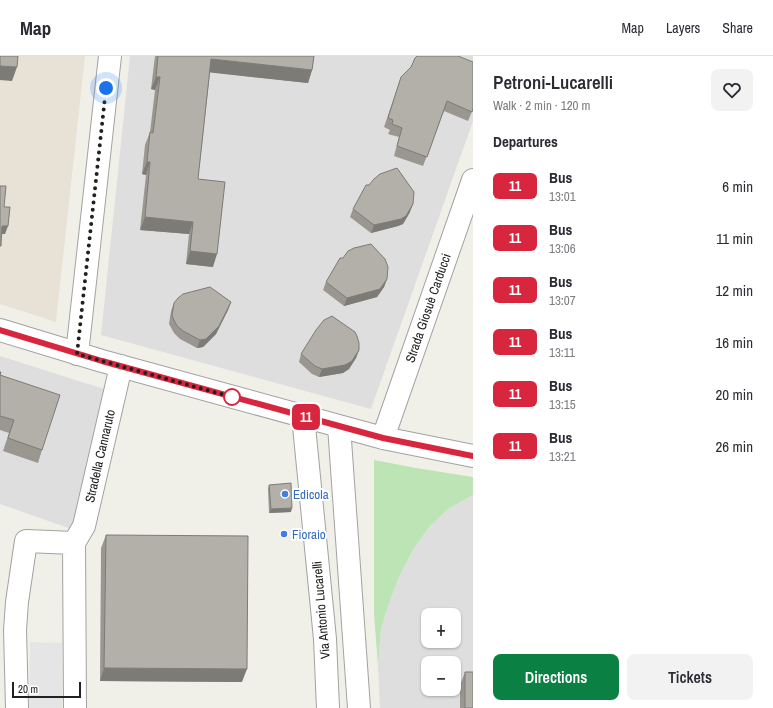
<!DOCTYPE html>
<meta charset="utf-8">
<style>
body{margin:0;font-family:"Archivo Narrow",sans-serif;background:#f2f2f3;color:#2b2b33;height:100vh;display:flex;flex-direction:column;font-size:15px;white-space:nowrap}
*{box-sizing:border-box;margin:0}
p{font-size:13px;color:#7c7c81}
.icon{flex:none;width:22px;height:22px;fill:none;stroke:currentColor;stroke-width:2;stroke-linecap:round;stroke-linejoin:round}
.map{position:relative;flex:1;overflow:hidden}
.drawer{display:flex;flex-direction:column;background:#fff;width:300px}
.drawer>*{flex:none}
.badge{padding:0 8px;border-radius:6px;font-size:14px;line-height:26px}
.buttons{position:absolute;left:421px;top:552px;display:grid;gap:8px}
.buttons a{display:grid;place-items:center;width:40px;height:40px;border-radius:8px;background:#fff;box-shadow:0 1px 3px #0004;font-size:20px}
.scale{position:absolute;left:12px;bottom:10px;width:69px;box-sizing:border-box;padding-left:4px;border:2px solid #212121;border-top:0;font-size:11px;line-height:14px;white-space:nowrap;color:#212121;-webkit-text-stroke:3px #fff;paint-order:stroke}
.you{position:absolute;width:20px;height:20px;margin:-10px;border:3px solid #fff;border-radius:50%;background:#1a73e8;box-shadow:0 0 0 6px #1a73e833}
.map>.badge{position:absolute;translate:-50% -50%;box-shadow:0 0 0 2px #fff}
h2{padding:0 20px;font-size:15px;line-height:36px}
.round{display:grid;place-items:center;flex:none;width:42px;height:42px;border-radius:8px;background:#f2f2f3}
.headline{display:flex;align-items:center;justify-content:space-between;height:68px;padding:0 20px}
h1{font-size:19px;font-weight:600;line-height:30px}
.cta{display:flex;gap:8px;margin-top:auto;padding:8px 20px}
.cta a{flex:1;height:46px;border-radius:8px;background:#0b8043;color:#fff;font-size:16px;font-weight:600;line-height:46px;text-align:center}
.cta a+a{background:#f2f2f3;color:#2b2b33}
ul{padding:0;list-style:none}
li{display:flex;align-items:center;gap:12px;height:52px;padding:0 20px}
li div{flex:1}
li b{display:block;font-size:15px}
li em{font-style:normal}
li .badge{min-width:44px;font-weight:700;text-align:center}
header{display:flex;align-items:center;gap:24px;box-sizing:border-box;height:56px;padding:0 20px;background:#fff;border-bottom:1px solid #e1e1e2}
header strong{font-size:19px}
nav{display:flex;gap:22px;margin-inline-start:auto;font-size:14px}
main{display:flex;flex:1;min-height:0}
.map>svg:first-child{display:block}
.residential{fill:#dfdede;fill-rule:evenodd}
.military{fill:#e8e1d6}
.grass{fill:#bde4b5}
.parking{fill:#e5e5e5}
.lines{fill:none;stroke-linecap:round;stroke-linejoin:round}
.minor-casing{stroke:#a2a2a2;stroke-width:24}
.minor{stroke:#fff;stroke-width:22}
.wall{fill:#999790}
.shaded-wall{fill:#7d7b76}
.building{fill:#b2b0a8;stroke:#7d7b76}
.line-casing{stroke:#fff;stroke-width:9}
.line{stroke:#d7263d;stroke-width:6}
.walk{stroke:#212121;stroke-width:4;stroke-dasharray:0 7.2}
.stop-dot{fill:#fff;stroke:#d7263d;stroke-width:2}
.shop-dot{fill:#3f7fe0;stroke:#fff;stroke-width:1.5}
.labels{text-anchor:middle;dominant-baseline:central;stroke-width:4;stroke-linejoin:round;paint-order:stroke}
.street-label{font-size:13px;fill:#212121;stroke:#fff}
.shop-label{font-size:13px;fill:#366cbe;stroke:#fff;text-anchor:start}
</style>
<header>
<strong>Map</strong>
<nav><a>Map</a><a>Layers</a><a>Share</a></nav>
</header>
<main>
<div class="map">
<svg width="473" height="652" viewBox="0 0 473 652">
<rect width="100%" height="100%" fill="#f0f0e9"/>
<!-- residential -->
<path class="residential" d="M 130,0 L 473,0 L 473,65 L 371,353 L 101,279 Z
M 0,300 L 107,334 L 74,474 L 0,448 Z
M 473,439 L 473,652 L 380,652 L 378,610 L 381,573 L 389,547 L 399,521 L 414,492 L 430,470 L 448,453 ZM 428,559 L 454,559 L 454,585 L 428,585 ZM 428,607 L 454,607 L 454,633 L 428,633 Z"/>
<!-- military -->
<path class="military" d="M 0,0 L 85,0 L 56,266 L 0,248 Z"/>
<!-- grass -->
<path class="grass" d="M 374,404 L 416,412 L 473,421 L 473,439 L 448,453 L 430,470 L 414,492 L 399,521 L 389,547 L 381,573 L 378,610 L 374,558 Z"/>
<!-- parking -->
<path class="parking" d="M 30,586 L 62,587 L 62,652 L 29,652 Z"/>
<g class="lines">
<defs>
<path id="minor" d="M 0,274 L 102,305 L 339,370 L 383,382 L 473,400
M 77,298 L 110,0
M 303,360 L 325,583 L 328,652
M 339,370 L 359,652
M 383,382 L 473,124
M 17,652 L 15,574 L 17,546 L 26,485 L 74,487
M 75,652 L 74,487 L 84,470 L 121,310"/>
</defs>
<!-- minor casing -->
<use href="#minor" class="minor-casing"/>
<!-- minor -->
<use href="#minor" class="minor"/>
</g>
<!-- wall -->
<path class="wall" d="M 155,0 L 314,0 L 312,14 L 308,27 L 210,16 L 198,123 L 213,211 L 186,208 L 189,178 L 140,174 L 146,119 L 142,118 L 145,89 L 150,76 L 155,34 L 151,33 Z
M 401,21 L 473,53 L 468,65 L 444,55 L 423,110 L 394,100 L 399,81 L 388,78 L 390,74 L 384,71 Z
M 353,153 L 410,156 L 403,168 L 398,170 L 371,177 L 350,161 Z
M 387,223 L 384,231 L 377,241 L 344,250 L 323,234 L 326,226 Z
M 231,246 L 228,254 L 216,278 L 203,291 L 197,292 L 180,283 L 174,277 L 169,268 L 171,255 L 174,247 Z
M 359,294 L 356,302 L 349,313 L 343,317 L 319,321 L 312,318 L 299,306 L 301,298 Z
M 0,316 L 0,319 L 42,394 L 38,407 L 3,395 L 9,377 L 0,374 Z
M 269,429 L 291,456 L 269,457 L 268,433 Z
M 106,479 L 242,626 L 100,625 L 101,492 Z
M 465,616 L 473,652 L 460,652 L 460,629 Z"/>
<!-- shaded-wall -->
<path class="shaded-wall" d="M 211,3 L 312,14 L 308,27 L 206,16 Z
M 0,10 L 17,11 L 12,25 L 0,24 Z
M 156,21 L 160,21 L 155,34 L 151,33 Z
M 147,106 L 150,106 L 146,119 L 142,118 Z
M 413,148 L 410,156 L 403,168 L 398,170 L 371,177 L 374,169 Z
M 145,161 L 193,166 L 189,178 L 140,174 Z
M 2,170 L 8,170 L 5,178 L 0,178 Z
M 190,195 L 217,198 L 213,211 L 186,208 Z
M 387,223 L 384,231 L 377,241 L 344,250 L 347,242 Z
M 231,246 L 228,254 L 216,278 L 203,291 L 197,292 L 200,284 Z
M 359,294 L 356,302 L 349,313 L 343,317 L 319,321 L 322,313 Z
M 292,452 L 291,456 L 269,457 L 271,453 Z
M 104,612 L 247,613 L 242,626 L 100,625 Z"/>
<!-- building -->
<path class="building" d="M 0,0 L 18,0 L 17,11 L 0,10 Z
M 158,0 L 314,0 L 312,14 L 211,3 L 198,123 L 225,126 L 217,198 L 190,195 L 193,166 L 145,161 L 150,106 L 147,106 L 150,76 L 153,77 L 160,21 L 156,21 Z
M 417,0 L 458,0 L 473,6 L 473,52 L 472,56 L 447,45 L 427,101 L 397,90 L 402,72 L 392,68 L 393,64 L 388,62 L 401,21 L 411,11 L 415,2 Z
M 397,112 L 414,136 L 413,148 L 406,160 L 401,163 L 374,169 L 353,153 L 366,129 L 369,129 L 374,123 L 380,118 Z
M 0,130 L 6,130 L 4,151 L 10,151 L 8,170 L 2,170 L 1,190 L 0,190 Z
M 371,188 L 385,203 L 388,211 L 387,223 L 380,233 L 347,242 L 326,226 L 340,202 L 343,202 L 348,195 L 354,192 Z
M 210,231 L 231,246 L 219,270 L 206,283 L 200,284 L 183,275 L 177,270 L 172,260 L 174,247 L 178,242 L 183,238 Z
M 332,260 L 355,276 L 357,280 L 359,287 L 359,294 L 352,305 L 345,309 L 322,313 L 315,310 L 301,298 L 316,274 L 324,264 Z
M 0,316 L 1,316 L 0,319 L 60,339 L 42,394 L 8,382 L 14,364 L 0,360 Z
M 291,427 L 292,452 L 271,453 L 269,429 Z
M 106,479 L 248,480 L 247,613 L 104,612 Z
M 465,616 L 473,616 L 473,652 L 465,652 Z"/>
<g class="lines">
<defs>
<path id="line" d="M 0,274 L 102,305 L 339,370 L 383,382 L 473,400"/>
</defs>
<!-- line casing -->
<use href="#line" class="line-casing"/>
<!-- line -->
<use href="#line" class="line"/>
<!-- walk -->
<path class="walk" d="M 106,32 L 77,298 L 232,341"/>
</g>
<!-- markers -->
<circle class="stop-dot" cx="232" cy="341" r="8"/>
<g class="shop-dot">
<circle cx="285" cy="438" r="4"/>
<circle cx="284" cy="478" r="4"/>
</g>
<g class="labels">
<!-- street labels -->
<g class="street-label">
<text transform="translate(428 252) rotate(-71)">Strada Giosuè Carducci</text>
<text transform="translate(100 400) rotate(-77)">Stradella Cannaruto</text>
<text transform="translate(321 554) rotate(-95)">Via Antonio Lucarelli</text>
</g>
<!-- shop labels -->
<g class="shop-label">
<text x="293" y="438">Edicola</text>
<text x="292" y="478">Fioraio</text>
</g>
</g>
</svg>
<div class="buttons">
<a>+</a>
<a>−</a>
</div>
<div class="scale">20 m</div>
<div class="you" style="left:106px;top:32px"></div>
<b class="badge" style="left:306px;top:361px;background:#d7263d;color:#fff">11</b>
</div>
<section class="drawer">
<div class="headline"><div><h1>Petroni-Lucarelli</h1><p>Walk · 2 min · 120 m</p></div><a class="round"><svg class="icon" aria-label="heart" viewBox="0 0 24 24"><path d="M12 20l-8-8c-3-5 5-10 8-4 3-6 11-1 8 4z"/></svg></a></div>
<h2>Departures</h2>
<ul>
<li><span class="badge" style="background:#d7263d;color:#fff">11</span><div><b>Bus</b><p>13:01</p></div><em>6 min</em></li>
<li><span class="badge" style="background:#d7263d;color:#fff">11</span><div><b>Bus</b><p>13:06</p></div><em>11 min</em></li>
<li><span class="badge" style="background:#d7263d;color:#fff">11</span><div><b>Bus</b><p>13:07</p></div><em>12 min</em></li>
<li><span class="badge" style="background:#d7263d;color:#fff">11</span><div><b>Bus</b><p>13:11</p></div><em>16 min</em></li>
<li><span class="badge" style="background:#d7263d;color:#fff">11</span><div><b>Bus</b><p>13:15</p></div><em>20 min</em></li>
<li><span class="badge" style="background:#d7263d;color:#fff">11</span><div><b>Bus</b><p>13:21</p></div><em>26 min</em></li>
</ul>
<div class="cta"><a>Directions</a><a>Tickets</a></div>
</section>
</main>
